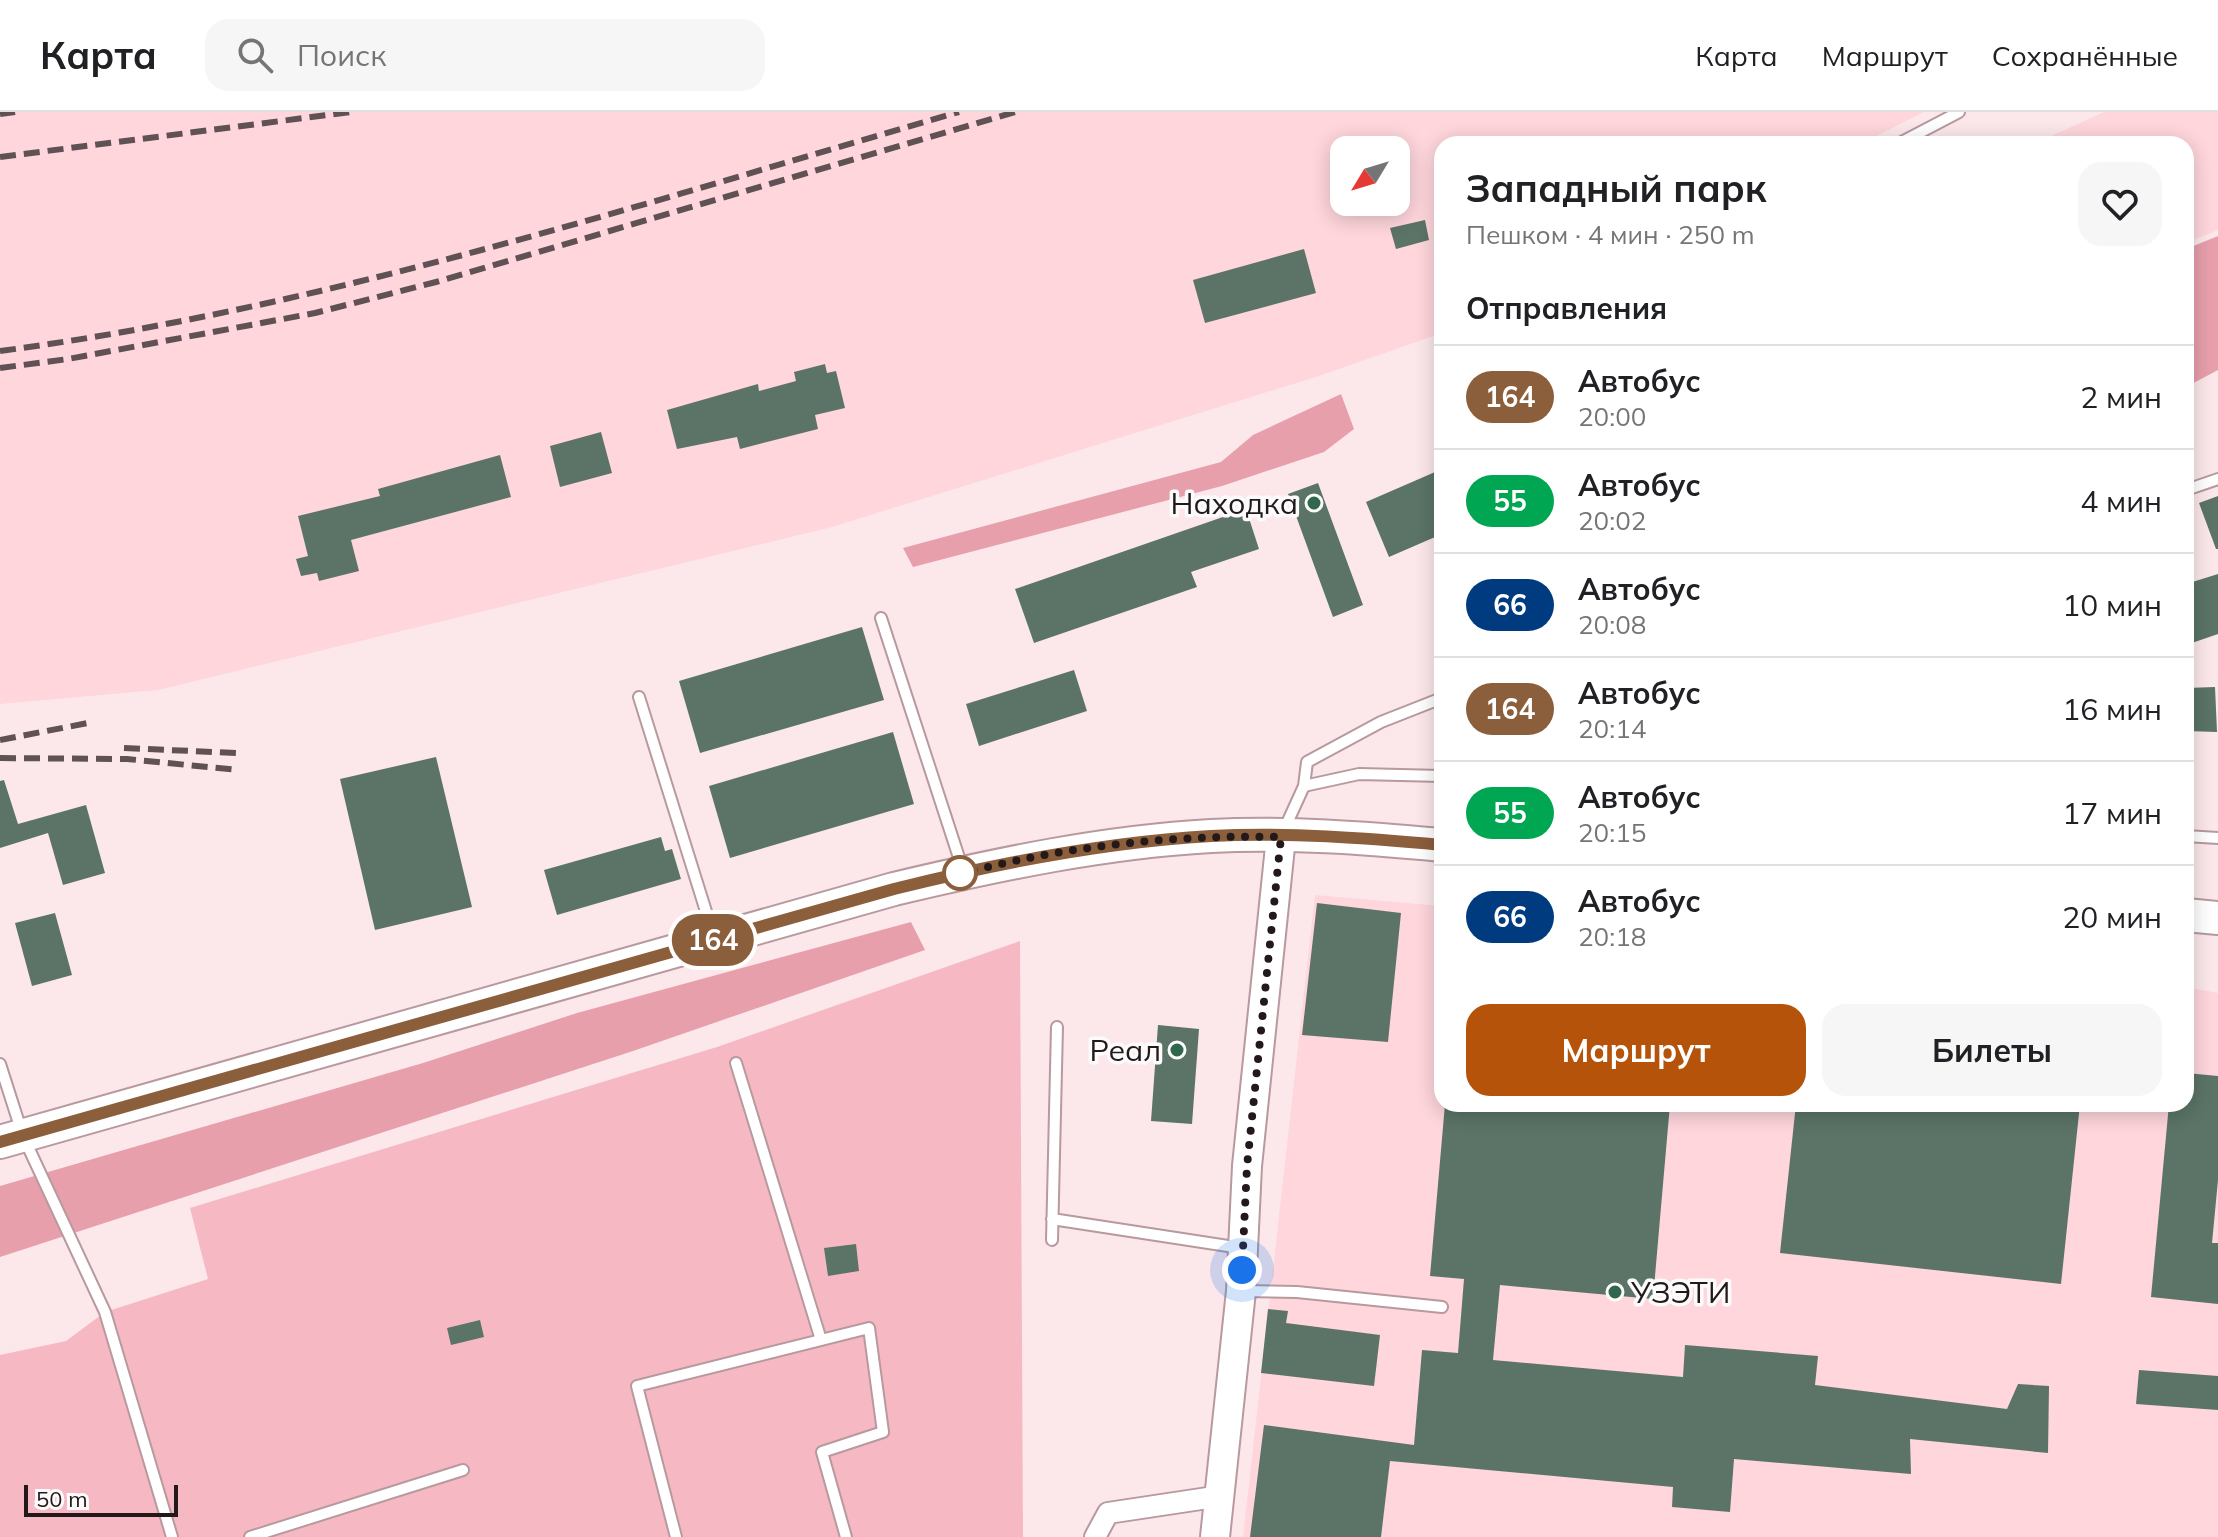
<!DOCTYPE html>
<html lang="ru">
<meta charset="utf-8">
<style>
body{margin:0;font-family:Mulish,sans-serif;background:#f6f6f6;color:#202124;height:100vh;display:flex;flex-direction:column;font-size:30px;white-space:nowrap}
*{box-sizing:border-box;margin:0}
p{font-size:26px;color:#757577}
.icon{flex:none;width:44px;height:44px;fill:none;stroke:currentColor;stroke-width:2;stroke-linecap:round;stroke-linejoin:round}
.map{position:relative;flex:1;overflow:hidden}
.side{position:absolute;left:1434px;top:24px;width:760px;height:976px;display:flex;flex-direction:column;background:#fff;border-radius:24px;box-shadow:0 4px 20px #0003}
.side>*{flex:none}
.badge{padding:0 16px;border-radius:26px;font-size:28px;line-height:52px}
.needle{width:52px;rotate:232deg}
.tools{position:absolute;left:1330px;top:24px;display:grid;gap:16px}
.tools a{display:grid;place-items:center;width:80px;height:80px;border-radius:16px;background:#fff;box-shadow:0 4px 20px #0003;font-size:40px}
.scale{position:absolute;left:24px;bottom:20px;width:154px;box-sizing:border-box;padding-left:8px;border:4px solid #23181a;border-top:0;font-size:22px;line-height:28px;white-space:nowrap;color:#23181a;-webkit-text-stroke:6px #fbfbfb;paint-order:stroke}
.you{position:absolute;width:40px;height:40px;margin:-20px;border:6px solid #fff;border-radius:50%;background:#1a73e8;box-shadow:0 0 0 12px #1a73e833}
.map>.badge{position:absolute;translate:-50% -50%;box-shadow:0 0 0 4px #fff}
h2{padding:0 32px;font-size:30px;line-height:72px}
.round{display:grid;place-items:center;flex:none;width:84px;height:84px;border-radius:24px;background:#f6f6f6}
.summary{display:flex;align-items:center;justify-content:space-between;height:136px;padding:0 32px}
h1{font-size:38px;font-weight:700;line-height:60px}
.cta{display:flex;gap:16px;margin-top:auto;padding:16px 32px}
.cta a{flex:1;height:92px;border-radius:24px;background:#b45309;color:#fff;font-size:32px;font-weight:700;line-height:92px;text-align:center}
.cta a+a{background:#f6f6f6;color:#202124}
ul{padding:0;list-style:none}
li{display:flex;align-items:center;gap:24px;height:104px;padding:0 32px;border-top:2px solid #e0e0e0}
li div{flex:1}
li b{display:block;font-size:30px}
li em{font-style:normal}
li .badge{min-width:88px;font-weight:700;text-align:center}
header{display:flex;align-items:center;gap:48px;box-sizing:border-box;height:112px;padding:0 40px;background:#fff;border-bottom:2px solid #e0e0e0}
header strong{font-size:38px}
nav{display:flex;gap:44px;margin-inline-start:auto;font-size:28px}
.search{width:560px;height:72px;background:#f6f6f6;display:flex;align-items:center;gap:20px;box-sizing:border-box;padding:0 28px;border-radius:24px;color:#757577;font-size:30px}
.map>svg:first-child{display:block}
.built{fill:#fed6dc;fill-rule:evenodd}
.green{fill:#f6b9c4}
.forest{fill:#e79fac}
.building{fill:#5b7467}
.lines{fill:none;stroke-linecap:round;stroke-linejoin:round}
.lane-casing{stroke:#b7999e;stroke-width:14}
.street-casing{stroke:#b7999e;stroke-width:24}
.secondary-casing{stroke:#b7999e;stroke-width:32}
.primary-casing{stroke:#b7999e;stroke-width:36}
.lane{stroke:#fff;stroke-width:10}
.street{stroke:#fff;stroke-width:20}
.secondary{stroke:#fff;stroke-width:28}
.primary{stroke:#fff;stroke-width:32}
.rail{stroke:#5f5154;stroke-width:6;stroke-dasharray:16 8;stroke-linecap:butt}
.line-casing{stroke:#fff;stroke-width:18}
.line{stroke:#8b5e3c;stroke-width:12}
.walk{stroke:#23181a;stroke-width:8;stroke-dasharray:0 14.4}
.poi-dot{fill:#30674d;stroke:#fbfbfb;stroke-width:3}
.stop-dot{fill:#fff;stroke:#8b5e3c;stroke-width:4}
.labels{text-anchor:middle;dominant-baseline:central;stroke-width:7;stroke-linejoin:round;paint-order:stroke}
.poi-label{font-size:30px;fill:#23181a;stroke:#fbfbfb;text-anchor:end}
</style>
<header>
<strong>Карта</strong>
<div class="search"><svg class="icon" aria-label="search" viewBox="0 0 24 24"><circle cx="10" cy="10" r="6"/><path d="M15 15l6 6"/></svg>Поиск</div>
<nav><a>Карта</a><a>Маршрут</a><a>Сохранённые</a></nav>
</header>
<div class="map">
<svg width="2218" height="1425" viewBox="0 0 2218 1425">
<rect width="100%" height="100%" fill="#fce8eb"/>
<!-- built -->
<path class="built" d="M 0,0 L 1924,0 L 1861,32 L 1442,32 L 1442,221 L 1319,264 L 832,415 L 158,578 L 0,592 ZM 1344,38 L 1396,38 L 1396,90 L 1344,90 Z
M 2104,0 L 2218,0 L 2218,118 L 2186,131 L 2186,32 L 2034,32 Z
M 1315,783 L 1442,794 L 1442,992 L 2186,992 L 2186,875 L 2218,881 L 2218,1425 L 1243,1425 Z"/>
<!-- green -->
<path class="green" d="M 1020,829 L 1023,1425 L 0,1425 L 0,1243 L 66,1229 L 105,1200 L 208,1167 L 190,1096 L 717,935 Z"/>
<!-- forest -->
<path class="forest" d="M 2218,124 L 2218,258 L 2186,275 L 2186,137 Z
M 1341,282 L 1354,317 L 1324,340 L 1222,374 L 913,455 L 903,436 L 1221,350 L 1253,323 Z
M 911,810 L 925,838 L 633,939 L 0,1145 L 0,1074 L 423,951 L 577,901 Z"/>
<!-- building -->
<path class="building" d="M 1425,108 L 1429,128 L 1396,137 L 1390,116 Z
M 1304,137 L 1316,181 L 1205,211 L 1193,168 Z
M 825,252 L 827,261 L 836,259 L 845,296 L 815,303 L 818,317 L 740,337 L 737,325 L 677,337 L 667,298 L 758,272 L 759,279 L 796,269 L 794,260 Z
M 601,320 L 612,361 L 560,375 L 550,334 Z
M 500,343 L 511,385 L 351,428 L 359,459 L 319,469 L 317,461 L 301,464 L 296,447 L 308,444 L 298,404 L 380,384 L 378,377 Z
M 1442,357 L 1442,422 L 1389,445 L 1366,390 Z
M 1318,371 L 1363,493 L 1333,505 L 1288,382 Z
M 2218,384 L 2218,437 L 2216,437 L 2199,391 Z
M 1246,397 L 1259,437 L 1191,460 L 1197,475 L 1034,531 L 1015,477 Z
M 2218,462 L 2218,522 L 2186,533 L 2186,472 Z
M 862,515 L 884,588 L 700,641 L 679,569 Z
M 1074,558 L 1087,599 L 979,634 L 966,592 Z
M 2215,575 L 2217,620 L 2186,619 L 2186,576 Z
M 893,620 L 914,692 L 730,746 L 709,674 Z
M 436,645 L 472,795 L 375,818 L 340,667 Z
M 4,668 L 18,712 L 86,693 L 105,761 L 63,773 L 48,721 L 0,736 L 0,669 Z
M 661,725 L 665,739 L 672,737 L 681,767 L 557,803 L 544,758 Z
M 1317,791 L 1401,801 L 1388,930 L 1302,923 Z
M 55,801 L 72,863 L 32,874 L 15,811 Z
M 1158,913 L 1199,917 L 1192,1012 L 1151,1009 Z
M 2186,961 L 2218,964 L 2218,1068 L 2212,1131 L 2218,1131 L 2218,1192 L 2151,1185 L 2169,992 L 2186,992 Z
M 1445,992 L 1670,992 L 1653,1187 L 1500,1173 L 1493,1248 L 1683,1265 L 1685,1233 L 1818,1244 L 1815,1273 L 2007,1297 L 2018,1272 L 2049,1274 L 2048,1341 L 1910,1327 L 1911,1362 L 1734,1347 L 1730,1400 L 1672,1395 L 1673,1375 L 1390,1349 L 1381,1425 L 1250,1425 L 1264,1313 L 1414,1333 L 1422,1238 L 1458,1241 L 1464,1167 L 1430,1164 Z
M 1796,992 L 2080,992 L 2061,1172 L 1780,1141 Z
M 856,1132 L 859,1159 L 828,1164 L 824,1136 Z
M 1268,1197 L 1288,1199 L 1286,1211 L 1380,1223 L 1374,1274 L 1261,1261 Z
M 480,1208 L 484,1225 L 451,1233 L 447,1216 Z
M 2139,1258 L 2218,1264 L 2218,1298 L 2136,1292 Z"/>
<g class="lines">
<defs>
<path id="lane" d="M 1898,32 L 1959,0
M 2186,378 L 2218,367
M 881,506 L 963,758
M 639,585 L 714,825
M 1304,674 L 1359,662 L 1442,664
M 1283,720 L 1304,674 L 1307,650 L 1381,610 L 1442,586
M 2186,724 L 2218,726
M 736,951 L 821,1228
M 0,952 L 23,1024 L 105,1200 L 172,1425
M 1052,1107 L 1241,1136
M 1052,1128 L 1057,915
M 1243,1179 L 1297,1180 L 1442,1195
M 250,1425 L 463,1358
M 676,1425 L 637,1274 L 869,1216 L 883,1320 L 822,1340 L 846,1425"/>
<path id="street" d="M 1095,1425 L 1108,1401 L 1221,1384"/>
<path id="secondary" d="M 1215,1425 L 1241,1179 L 1247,1054 L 1281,725"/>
<path id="primary" d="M 2186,803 L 2218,806
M 0,1030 L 894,777 C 999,752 1104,730 1211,724 C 1287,720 1366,726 1442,733"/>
</defs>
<!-- lane casing -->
<use href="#lane" class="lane-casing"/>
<!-- street casing -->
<use href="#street" class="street-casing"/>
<!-- secondary casing -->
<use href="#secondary" class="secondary-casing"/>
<!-- primary casing -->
<use href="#primary" class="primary-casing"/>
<!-- lane -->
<use href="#lane" class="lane"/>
<!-- street -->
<use href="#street" class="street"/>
<!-- secondary -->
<use href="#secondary" class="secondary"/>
<!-- primary -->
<use href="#primary" class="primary"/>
<!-- rail -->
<path class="rail" d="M 0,2 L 15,0
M 0,45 L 351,0
M 0,239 C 327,196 642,91 959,0
M 0,256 L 68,247 L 315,201 L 436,170 L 1015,0
M 0,628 L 88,611
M 124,636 L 236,641
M 0,646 L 127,647 L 238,658"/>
</g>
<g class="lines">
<defs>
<path id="line" d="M 0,1030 L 894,777 C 998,751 1104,730 1211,724 C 1287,720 1367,726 1442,733"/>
</defs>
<!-- line casing -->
<use href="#line" class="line-casing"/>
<!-- line -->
<use href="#line" class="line"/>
<!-- walk -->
<path class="walk" d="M 960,761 C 977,758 1003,751 1024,747 C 1108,730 1195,723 1281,725 L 1247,1054 L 1242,1158"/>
</g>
<!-- markers -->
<g class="poi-dot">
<circle cx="1314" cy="391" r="8"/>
<circle cx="1177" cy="938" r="8"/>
<circle cx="1615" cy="1180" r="8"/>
</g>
<circle class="stop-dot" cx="960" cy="761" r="16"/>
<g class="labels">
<!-- poi labels -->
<g class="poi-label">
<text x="1298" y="391">Находка</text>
<text x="1161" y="938">Реал</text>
<text x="1631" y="1180" text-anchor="start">УЗЭТИ</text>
</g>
</g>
</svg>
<div class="tools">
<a><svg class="needle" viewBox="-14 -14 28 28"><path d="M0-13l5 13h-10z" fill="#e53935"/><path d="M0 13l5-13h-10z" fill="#757577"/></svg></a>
</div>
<div class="scale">50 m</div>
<div class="you" style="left:1242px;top:1158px"></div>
<b class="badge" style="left:713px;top:828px;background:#8b5e3c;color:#fff">164</b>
<section class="side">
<div class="summary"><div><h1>Западный парк</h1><p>Пешком · 4 мин · 250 m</p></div><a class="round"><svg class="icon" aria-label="heart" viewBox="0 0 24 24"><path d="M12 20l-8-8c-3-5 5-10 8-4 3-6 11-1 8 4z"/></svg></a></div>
<h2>Отправления</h2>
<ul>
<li><span class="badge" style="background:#8b5e3c;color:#fff">164</span><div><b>Автобус</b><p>20:00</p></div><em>2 мин</em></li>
<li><span class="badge" style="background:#00a651;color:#fff">55</span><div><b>Автобус</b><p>20:02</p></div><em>4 мин</em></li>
<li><span class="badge" style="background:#003b80;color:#fff">66</span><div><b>Автобус</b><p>20:08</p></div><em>10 мин</em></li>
<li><span class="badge" style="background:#8b5e3c;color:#fff">164</span><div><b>Автобус</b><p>20:14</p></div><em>16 мин</em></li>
<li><span class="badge" style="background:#00a651;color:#fff">55</span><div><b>Автобус</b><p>20:15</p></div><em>17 мин</em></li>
<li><span class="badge" style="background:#003b80;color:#fff">66</span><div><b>Автобус</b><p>20:18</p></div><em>20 мин</em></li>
</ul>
<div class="cta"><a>Маршрут</a><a>Билеты</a></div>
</section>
</div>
